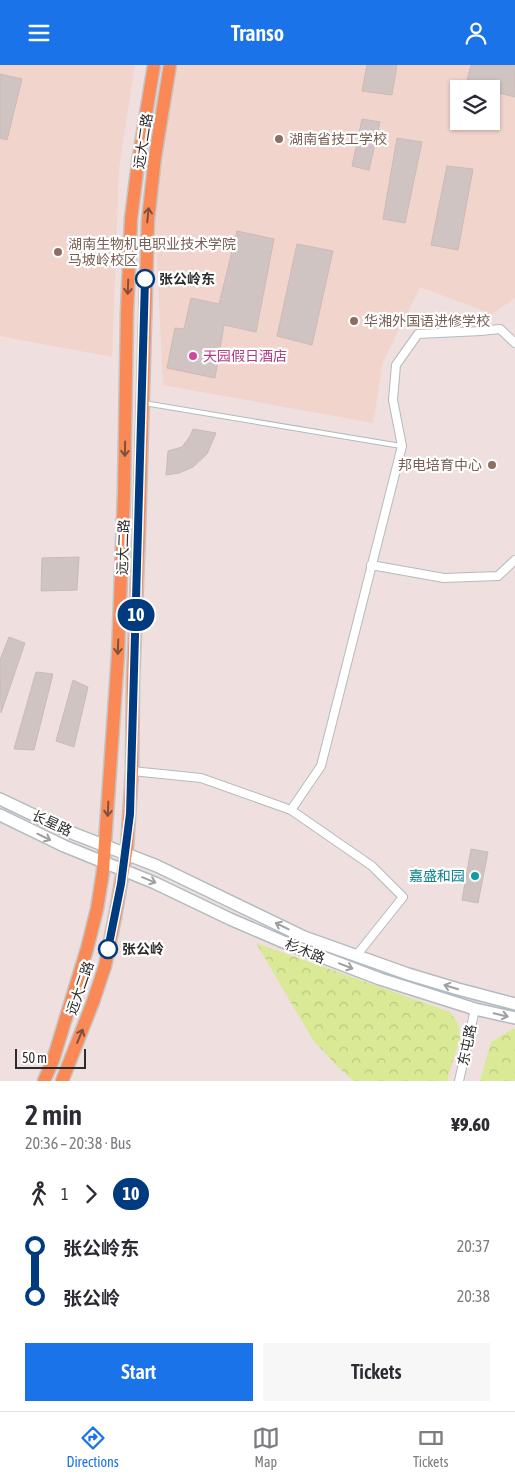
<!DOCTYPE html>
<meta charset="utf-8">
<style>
body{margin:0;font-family:"Asap Condensed","Noto Sans SC",sans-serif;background:#f7f7f7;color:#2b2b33;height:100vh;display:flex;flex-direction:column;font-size:19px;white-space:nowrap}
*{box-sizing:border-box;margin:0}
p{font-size:16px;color:#7c7c81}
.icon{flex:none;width:28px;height:28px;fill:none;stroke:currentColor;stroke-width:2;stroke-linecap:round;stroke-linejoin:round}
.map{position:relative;height:1016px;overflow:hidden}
.details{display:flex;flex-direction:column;background:#fff;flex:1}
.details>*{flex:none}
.badge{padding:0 10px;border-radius:16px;font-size:18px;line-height:32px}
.controls{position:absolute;left:450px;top:15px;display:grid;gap:10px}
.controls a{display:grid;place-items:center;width:50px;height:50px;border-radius:0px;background:#fff;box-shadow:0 1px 4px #0004;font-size:25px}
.scale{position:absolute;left:15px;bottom:12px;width:71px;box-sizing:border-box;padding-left:5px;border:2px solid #2c2c2c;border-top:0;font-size:14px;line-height:18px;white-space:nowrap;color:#2c2c2c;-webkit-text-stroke:4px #fff;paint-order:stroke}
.map>.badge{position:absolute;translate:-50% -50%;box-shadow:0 0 0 2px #fff}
.legs{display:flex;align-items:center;gap:8px;height:55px;padding:0 25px;font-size:16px}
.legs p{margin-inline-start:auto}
.summary{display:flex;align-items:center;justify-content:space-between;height:85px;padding:0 25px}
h1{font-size:28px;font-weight:600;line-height:38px}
.cta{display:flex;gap:10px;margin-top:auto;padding:10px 25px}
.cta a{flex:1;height:58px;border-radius:0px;background:#1a73e8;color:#fff;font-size:20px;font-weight:600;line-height:58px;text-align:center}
.cta a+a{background:#f7f7f7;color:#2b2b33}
ul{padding:0 25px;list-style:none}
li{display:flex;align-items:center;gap:18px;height:50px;font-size:19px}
li i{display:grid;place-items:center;width:8px;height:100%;margin:0 6px;background:currentColor}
li i::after{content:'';width:12px;height:12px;margin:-6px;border:4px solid;border-radius:50%;background:#fff}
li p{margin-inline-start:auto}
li:first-child i{background:linear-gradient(#0000 50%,currentColor 0)}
li:last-child i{background:linear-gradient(currentColor 50%,#0000 0)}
header{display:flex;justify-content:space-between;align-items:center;height:65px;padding:0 25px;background:#1a73e8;color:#fff;font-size:22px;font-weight:600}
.tab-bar{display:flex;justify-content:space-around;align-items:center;height:70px;border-top:1px solid #e1e1e2;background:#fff;font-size:14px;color:#7c7c81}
.tab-bar a{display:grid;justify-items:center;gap:2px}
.tab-bar .current{color:#1a73e8}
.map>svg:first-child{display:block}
.education{fill:#f1d4cc;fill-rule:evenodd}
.park{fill:url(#park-crowns)}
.building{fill:#d0c4c2;stroke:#cbbab7}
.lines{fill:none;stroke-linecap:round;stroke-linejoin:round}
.service-casing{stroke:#b2bbc1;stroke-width:6}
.minor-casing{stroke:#b2bbc1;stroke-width:10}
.secondary-casing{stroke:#b2bbc1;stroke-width:14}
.primary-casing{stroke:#c4c4c4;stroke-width:15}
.service{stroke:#fff;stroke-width:4}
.minor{stroke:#fff;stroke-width:8}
.secondary{stroke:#fff;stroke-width:11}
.primary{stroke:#fb8956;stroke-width:12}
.oneway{stroke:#7f513d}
.oneway2{stroke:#a0a0a0}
.line-1-casing{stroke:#fff;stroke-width:11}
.line-1{stroke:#003b80;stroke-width:8}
.education-dot{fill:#8d6e63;stroke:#fff;stroke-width:2}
.stop-1-dot{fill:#fff;stroke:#003b80;stroke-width:2.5}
.hotel-dot{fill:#d1479c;stroke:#fff;stroke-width:2}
.culture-dot{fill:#0f9aa8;stroke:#fff;stroke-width:2}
.labels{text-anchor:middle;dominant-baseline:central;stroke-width:4.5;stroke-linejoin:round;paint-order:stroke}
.education-label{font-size:14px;fill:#785e54;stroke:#fff;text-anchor:start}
.street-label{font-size:14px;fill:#2c2c2c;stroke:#fff}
.stop-label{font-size:14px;font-weight:bold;fill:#2c2c2c;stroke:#fff;text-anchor:start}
.hotel-label{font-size:14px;fill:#b23c85;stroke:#fff;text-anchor:start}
.culture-label{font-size:14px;fill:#0d838f;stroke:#fff;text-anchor:end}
</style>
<header><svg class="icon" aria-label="menu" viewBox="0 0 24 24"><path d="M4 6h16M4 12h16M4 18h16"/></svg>Transo<svg class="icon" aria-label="person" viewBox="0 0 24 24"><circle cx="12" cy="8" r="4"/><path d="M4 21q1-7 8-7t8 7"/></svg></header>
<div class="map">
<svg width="515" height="1016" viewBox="0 0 515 1016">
<defs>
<pattern id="park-crowns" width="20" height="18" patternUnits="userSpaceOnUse" patternTransform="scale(1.25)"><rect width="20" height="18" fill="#d9e996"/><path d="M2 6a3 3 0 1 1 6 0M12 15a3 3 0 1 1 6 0" fill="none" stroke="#bac881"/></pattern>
</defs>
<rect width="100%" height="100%" fill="#efdfde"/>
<!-- education -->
<path class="education" d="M 0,0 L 135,0 L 119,103 L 112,292 L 0,271 Z
M 176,0 L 515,0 L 515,233 L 492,249 L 420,222 L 383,297 L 373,358 L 163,320 L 153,109 ZM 459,24 L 491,24 L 491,56 L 459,56 Z"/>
<!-- park -->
<path class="park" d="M 256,878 L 450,947 L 458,958 L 460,972 L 447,1016 L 354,1016 L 337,1001 L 313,975 Z
M 512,964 L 515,964 L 515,1016 L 480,1016 L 491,977 Z"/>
<!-- building -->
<path class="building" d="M 367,0 L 397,0 L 392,30 L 362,26 Z
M 471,0 L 515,0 L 515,32 L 491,26 L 491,24 L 483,24 L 466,19 Z
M 0,9 L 22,14 L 7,75 L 0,73 Z
M 362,54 L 380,57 L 369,105 L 352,101 Z
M 397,73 L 422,77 L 405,158 L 383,154 Z
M 447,101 L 473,104 L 458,185 L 431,180 Z
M 237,166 L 274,174 L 256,267 L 224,260 L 215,313 L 167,303 L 175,263 L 184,264 L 191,233 L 219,239 Z
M 297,179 L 333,186 L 312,280 L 277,271 Z
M 193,364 L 216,368 L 207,389 L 193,402 L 179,408 L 166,410 L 168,386 L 182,382 L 190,371 Z
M 79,492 L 77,525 L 41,526 L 42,493 Z
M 9,572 L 25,578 L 1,648 L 0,595 Z
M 36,607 L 53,609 L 34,685 L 14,684 Z
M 73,615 L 88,622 L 74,682 L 56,676 Z
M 471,784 L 488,787 L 478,838 L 462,835 Z"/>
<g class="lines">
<defs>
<path id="service" d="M 144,338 L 401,381"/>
<path id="minor" d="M 371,500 L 444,513 L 498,511 L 515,495
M 132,706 L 201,713 L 291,745 L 372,801 L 403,832 L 356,891
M 291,745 L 321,701 L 402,381 L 393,335 L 396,300 L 418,269 L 481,266 L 500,264 L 515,278
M 459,1016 L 475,944"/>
<path id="secondary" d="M 0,734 L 67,766 L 157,801 L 304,872 L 408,909 L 458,924 L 515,939
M 0,750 L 64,781 L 155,818 L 230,854 L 288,879 L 380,914 L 475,944 L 515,953"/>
<path id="primary" d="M 44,1016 L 53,995 L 87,884 L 97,844 L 103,806 L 118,590 L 124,428 L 127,248 L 131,154 L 138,98 L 154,0
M 62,1016 L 93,937 L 105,901 L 115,852 L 127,782 L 132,706 L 133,614 L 139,466 L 148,155 L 155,92 L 170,0"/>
</defs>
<!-- service casing -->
<use href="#service" class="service-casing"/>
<!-- minor casing -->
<use href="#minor" class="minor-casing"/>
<!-- secondary casing -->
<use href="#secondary" class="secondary-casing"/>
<!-- primary casing -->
<use href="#primary" class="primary-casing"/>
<!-- service -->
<use href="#service" class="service"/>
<!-- minor -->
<use href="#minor" class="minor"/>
<!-- secondary -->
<use href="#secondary" class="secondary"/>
<!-- primary -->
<use href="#primary" class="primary"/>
</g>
<!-- one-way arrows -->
<defs><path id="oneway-shaft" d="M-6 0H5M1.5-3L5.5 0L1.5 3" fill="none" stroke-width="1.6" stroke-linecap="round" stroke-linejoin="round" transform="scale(1.25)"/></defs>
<g class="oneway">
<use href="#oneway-shaft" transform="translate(148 150) rotate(-84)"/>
<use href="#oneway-shaft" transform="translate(128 222) rotate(92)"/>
<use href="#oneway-shaft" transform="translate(125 384) rotate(91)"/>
<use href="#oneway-shaft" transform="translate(118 582) rotate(92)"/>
<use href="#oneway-shaft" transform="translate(108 744) rotate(93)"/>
<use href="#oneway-shaft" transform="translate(80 971) rotate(-68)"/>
</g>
<g class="oneway2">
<use href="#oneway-shaft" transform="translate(44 772) rotate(26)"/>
<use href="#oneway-shaft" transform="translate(149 815) rotate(22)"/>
<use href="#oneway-shaft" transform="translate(282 861) rotate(-154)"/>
<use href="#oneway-shaft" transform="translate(346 901) rotate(21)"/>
<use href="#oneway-shaft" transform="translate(451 922) rotate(-163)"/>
<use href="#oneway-shaft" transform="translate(501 950) rotate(13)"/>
</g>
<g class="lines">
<defs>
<path id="line-1" d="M 108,884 L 121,819 L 130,749 L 145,214"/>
</defs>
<!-- line-1 casing -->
<use href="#line-1" class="line-1-casing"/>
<!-- line-1 -->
<use href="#line-1" class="line-1"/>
</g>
<!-- markers -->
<g class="education-dot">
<circle cx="279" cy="74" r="5"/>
<circle cx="58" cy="187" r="5"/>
<circle cx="354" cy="256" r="5"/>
<circle cx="492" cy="400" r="5"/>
</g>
<g class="stop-1-dot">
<circle cx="145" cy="214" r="9"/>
<circle cx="108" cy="884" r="9"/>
</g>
<circle class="hotel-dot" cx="193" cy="291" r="5"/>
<circle class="culture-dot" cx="475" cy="811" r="5"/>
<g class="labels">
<!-- education labels -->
<g class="education-label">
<text x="289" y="74">湖南省技工学校</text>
<text x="68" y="179">湖南生物机电职业技术学院<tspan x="68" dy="16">马坡岭校区</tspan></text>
<text x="364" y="256">华湘外国语进修学校</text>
<text x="482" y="400" text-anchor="end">邦电培育中心</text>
</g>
<!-- street labels -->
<g class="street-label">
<text transform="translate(143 76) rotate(-81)">远大二路</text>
<text transform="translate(123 482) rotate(-88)">远大二路</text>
<text transform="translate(52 758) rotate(25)">长星路</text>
<text transform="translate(305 886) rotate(22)">杉木路</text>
<text transform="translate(80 923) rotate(-71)">远大二路</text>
<text transform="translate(467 980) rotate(-78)">东屯路</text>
</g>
<!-- stop labels -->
<g class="stop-label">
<text x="159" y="214">张公岭东</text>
<text x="122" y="884">张公岭</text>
</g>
<!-- hotel labels -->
<g class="hotel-label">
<text x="203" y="291">天园假日酒店</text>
</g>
<!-- culture labels -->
<g class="culture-label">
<text x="465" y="811">嘉盛和园</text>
</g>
</g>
</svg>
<div class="controls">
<a><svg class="icon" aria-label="layers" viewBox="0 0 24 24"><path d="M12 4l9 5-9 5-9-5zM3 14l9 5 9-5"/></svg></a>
</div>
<div class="scale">50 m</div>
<b class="badge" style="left:136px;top:550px;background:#003b80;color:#fff">10</b>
</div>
<section class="details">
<div class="summary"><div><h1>2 min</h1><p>20:36 – 20:38 · Bus</p></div><b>¥9.60</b></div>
<div class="legs"><svg class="icon" aria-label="walk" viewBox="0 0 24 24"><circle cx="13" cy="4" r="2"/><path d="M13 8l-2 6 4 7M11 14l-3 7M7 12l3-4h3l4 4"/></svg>1<svg class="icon" aria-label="forward" viewBox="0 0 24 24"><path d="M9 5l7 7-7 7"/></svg><b class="badge" style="background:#003b80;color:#fff">10</b></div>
<ul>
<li><i style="color:#003b80"></i><b>张公岭东</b><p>20:37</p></li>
<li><i style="color:#003b80"></i><b>张公岭</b><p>20:38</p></li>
</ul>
<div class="cta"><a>Start</a><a>Tickets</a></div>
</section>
<nav class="tab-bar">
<a class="current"><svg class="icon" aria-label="directions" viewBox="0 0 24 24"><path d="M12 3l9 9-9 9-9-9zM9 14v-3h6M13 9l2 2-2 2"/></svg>Directions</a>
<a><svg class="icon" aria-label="map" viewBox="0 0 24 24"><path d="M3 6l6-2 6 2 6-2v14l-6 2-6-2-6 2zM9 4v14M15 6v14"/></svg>Map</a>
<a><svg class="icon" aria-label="tickets" viewBox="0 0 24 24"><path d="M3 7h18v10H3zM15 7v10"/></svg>Tickets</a>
</nav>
